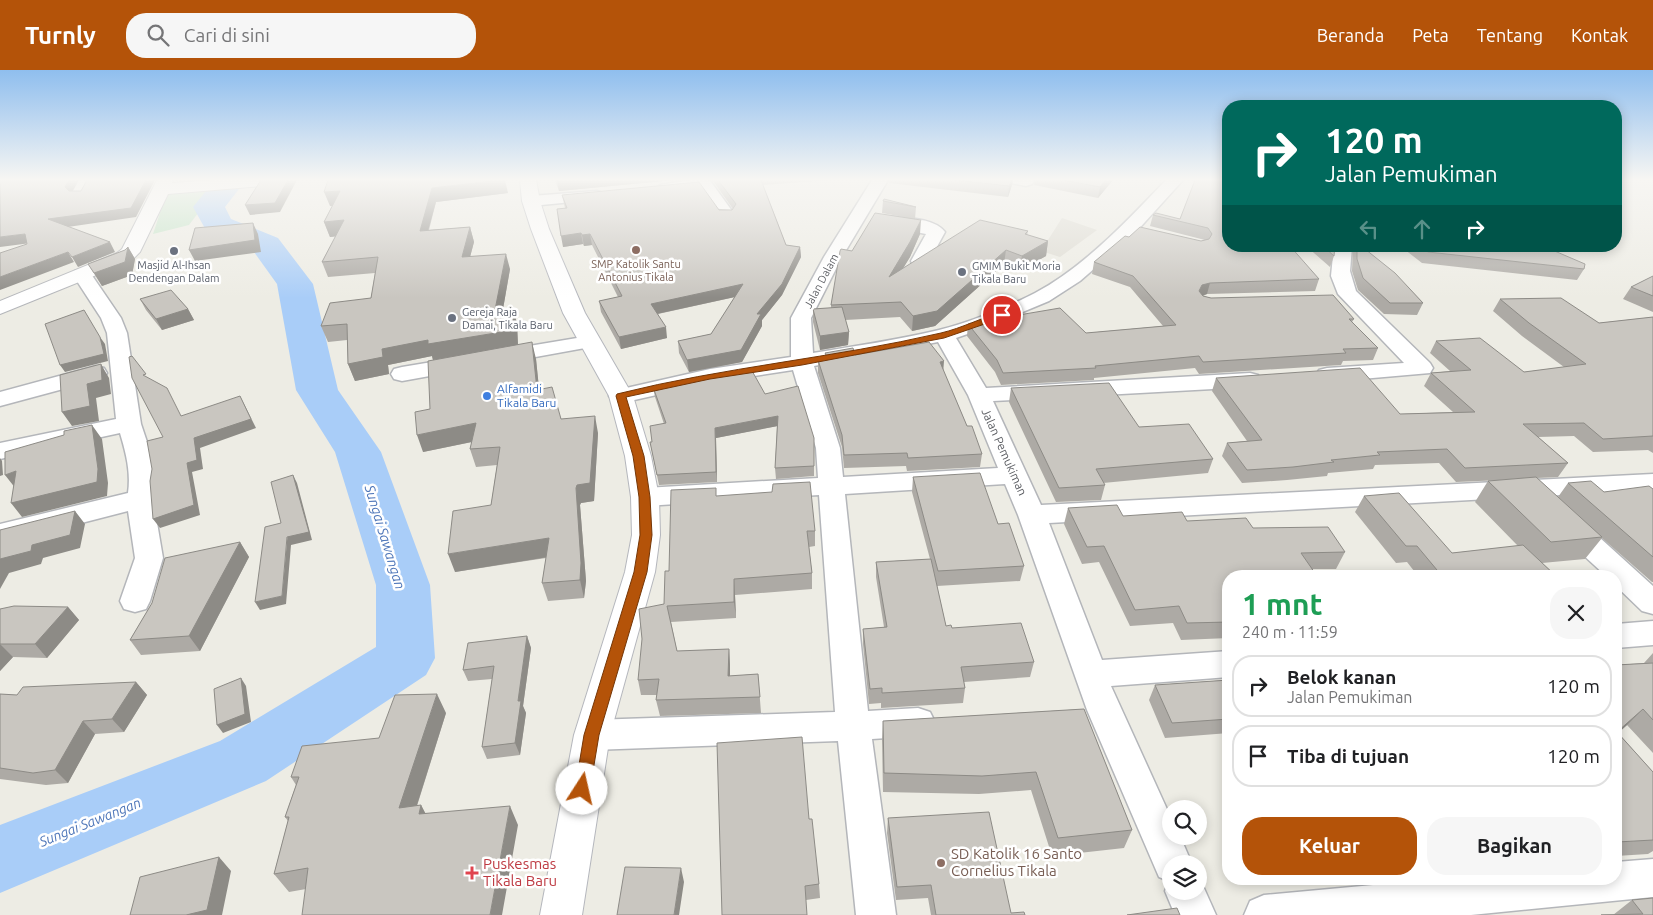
<!DOCTYPE html>
<html lang="id">
<head>
<meta charset="utf-8">
<style>
	:root { --surface:#fff; --page:#f6f6f6; --text:#202124; --muted:#757577; --line:#e0e0e0; --accent:#b45309 }
	body { margin:0; font-family:Ubuntu,sans-serif; background:var(--page); color:var(--text); height:100vh; display:flex; flex-direction:column; font-size:19px; white-space:nowrap }
	* { box-sizing:border-box; margin:0 }
	p { font-size:16px; color:var(--muted) }
	.icon { flex:none; width:28px; height:28px; fill:none; stroke:currentColor; stroke-width:2; stroke-linecap:round; stroke-linejoin:round }
	.map { position:relative; flex:1; overflow:hidden }
	.details { position:absolute; left:1222px; top:500px; width:400px; height:315px; display:flex; flex-direction:column; background:var(--surface); border-radius:20px; box-shadow:0 2px 12px #0003 }
	.details>* { flex:none }
	.top-card { position:absolute; left:1222px; top:30px; width:400px; height:152px; border-radius:20px; box-shadow:0 2px 12px #0003; background:#00695c; color:#fff; overflow:hidden }
	.fabs { position:absolute; left:1162px; top:730px; display:grid; gap:10px }
	.fabs a { display:grid; place-items:center; width:45px; height:45px; border-radius:50%; background:var(--surface); box-shadow:0 2px 12px #0003; font-size:25px }
	.pin { position:absolute; display:grid; place-items:center; width:42px; height:42px; color:#fff; margin:-21px; border:2px solid #fff; border-radius:50%; box-shadow:0 1px 5px #0007 }
	.me { position:absolute; width:55px; margin:-28px; rotate:10deg; stroke-linejoin:round; filter:drop-shadow(0 0 4px #0008) }
	.turn { display:flex; align-items:center; gap:18px; height:105px; padding:0 20px; font-size:22px }
	.turn .icon { width:65px; height:65px; stroke-width:2.5 }
	.turn b { display:block; font-size:35px; line-height:42px }
	.lanes { display:flex; align-items:center; height:48px; padding:0 20px; background:#0003; justify-content:center; gap:25px; direction:ltr }
	.lanes .off { opacity:.35 }
	.round { display:grid; place-items:center; flex:none; width:52px; height:52px; border-radius:20px; background:var(--page) }
	.headline { display:flex; align-items:center; justify-content:space-between; height:85px; padding:0 20px }
	h1 { font-size:30px; font-weight:700; line-height:38px; color:#1e9e55 }
	.button { display:flex; gap:10px; margin-top:auto; padding:10px 20px }
	.button a { flex:1; height:58px; border-radius:20px; background:var(--accent); color:#fff; font-size:20px; font-weight:700; line-height:58px; text-align:center }
	.button a+a { background:var(--page); color:var(--text) }
	ul { padding:0; list-style:none }
	li { display:flex; align-items:center; gap:15px; height:62px; margin:0 10px 8px; padding:0 10px; border:2px solid var(--line); border-radius:20px }
	li div { flex:1 }
	li b { display:block; font-size:19px }
	li em { font-style:normal }
	header { display:flex; align-items:center; gap:30px; box-sizing:border-box; height:70px; padding:0 25px; background:var(--accent); color:#fff }
	header strong { font-size:24px }
	nav { display:flex; gap:28px; margin-inline-start:auto; font-size:18px }
	.search { width:350px; height:45px; background:var(--page); display:flex; align-items:center; gap:12px; box-sizing:border-box; padding:0 18px; border-radius:20px; color:var(--muted); font-size:19px }
	.map>svg:first-child { display:block }
	.education { fill:#dddbd2 }
	.green { fill:#c2e3c6 }
	.lines { fill:none; stroke-linecap:round; stroke-linejoin:round }
	.river { fill:#a9cdf8; fill-rule:evenodd }
	.minor-casing { stroke:#b4b6ba; stroke-width:3 }
	.tertiary-casing { stroke:#b4b6ba; stroke-width:2 }
	.secondary-casing { stroke:#b5b7bd; stroke-width:2 }
	.minor { fill:#fff; fill-rule:evenodd }
	.tertiary { fill:#fff; fill-rule:evenodd }
	.secondary { fill:#fff; fill-rule:evenodd }
	.wall { fill:#adaaa5 }
	.shaded-wall { fill:#8d8b86 }
	.building { fill:#c9c6c0; stroke:#8d8b86 }
	.route { fill:#b45309; stroke:#753606 }
	.education-dot { fill:#8d6e63; stroke:#fff; stroke-width:2 }
	.worship-dot { fill:#6b7280; stroke:#fff; stroke-width:2 }
	.shop-dot { fill:#3f7fe0; stroke:#fff; stroke-width:2 }
	.health-dot { fill:#e0444e; stroke:#fff; stroke-width:2 }
	.labels { text-anchor:middle; stroke-width:5; stroke-linejoin:round; paint-order:stroke }
	.far-education-label { font-size:11px; fill:#785e54; stroke:#fff }
	.far-worship-label { font-size:11px; fill:#5b616d; stroke:#fff; text-anchor:start }
	.far-street-label { font-size:11px; fill:#5c5e63; stroke:#fff }
	.shop-label { font-size:12px; fill:#366cbe; stroke:#fff; text-anchor:start }
	.street-label { font-size:12px; fill:#5c5e63; stroke:#fff }
	.water-label { font-size:14px; font-style:italic; fill:#4e76b9; stroke:#fff }
	.near-education-label { font-size:15px; fill:#785e54; stroke:#fff; text-anchor:start }
	.near-health-label { font-size:15px; fill:#be3a42; stroke:#fff; text-anchor:start }
</style>
</head>
<body>
<header>
<strong>Turnly</strong>
<div class="search"><svg class="icon" aria-label="search" viewBox="0 0 24 24"><circle cx="10" cy="10" r="6"/><path d="M15 15l6 6"/></svg>Cari di sini</div>
<nav><a>Beranda</a><a>Peta</a><a>Tentang</a><a>Kontak</a></nav>
</header>
<div class="map">
<svg width="1653" height="845" viewBox="0 0 1653 845">
	<rect width="100%" height="100%" fill="#edece4"/>
	<path class="education" d="M1062 148 1097 160 1060 187 1041 181Z"/>
	<path class="green" d="M217 118 189 155 153 164 167 122Z"/>
	<g class="lines">
		<path class="river" d="M215 110H246L225 137 231 149 278 168 313 214 338 320 381 382 430 515 435 588 426 605 266 711 0 823V755L220 671 376 577V515L335 382 296 320 277 214 254 182 207 162 193 137Z"/>
		<defs>
			<path id="minor" d="M691 110H708L711 112 735 145 733 149H721L701 120 666 123 660 121 658 118 660 115Z
				M872 110H888L842 187 811 248 813 283C855 276 898 270 939 260 968 253 1008 237 1035 223 1083 198 1129 149 1166 110H1183L1135 163 1080 211 1049 231 982 259 956 268 986 318 1250 303 1258 305 1261 310 1258 315 1250 317 993 331 1041 435 1653 404V420L1049 453 1102 590 1229 581V607L1111 616 1171 748V766H1180L1192 794H1171V821H1199V807L1216 845H1175L1165 821 1169 811 1159 807 1087 640 1018 445 1005 414 845 424 868 641 918 638 930 642 935 652 930 662 918 666 872 669 896 845H856L838 671 592 680 580 675 575 665 580 655 592 650 835 642 819 425 645 436 636 433 632 427 636 421 645 418 818 408 816 378 793 300 710 313 621 333 613 331 609 326 613 321 710 299 791 287V248L824 187ZM938 272 968 325 998 398 843 407 840 378 814 296Z
				M1009 110H1033L1034 111 1032 114 1026 116 1011 113Z
				M597 121 603 123 605 126 603 129 531 136 525 134 523 131 525 128 531 126Z
				M886 146C902 148 934 147 945 162L927 195 920 197 913 195 911 191 926 164 880 155 877 151 880 147Z
				M1334 176H1352L1350 201 1356 221 1430 293 1433 298 1430 303 1327 312 1319 310 1316 305 1319 300 1327 298 1404 293 1338 224 1331 206Z
				M82 199 89 201 121 248 127 263 141 354 150 381 156 409 153 429 163 488 150 531 146 539 135 542 124 539 120 531 135 488 128 441 0 474V454L128 423C131 402 126 383 120 363L0 389V373L116 349 107 263 101 248 73 205 75 201Z
				M589 266 596 268 600 272 596 276 402 311 394 309 391 304 394 299 402 297Z
				M96 296 104 298 107 303 104 308 0 336V322Z
				M1567 445 1577 447 1653 516V544L1642 541 1616 516V506H1606L1557 461 1553 454 1557 447Z
				M1653 551V575L1616 578V554Z
				M1653 789V827L1471 845H1244L1250 831 1264 825 1438 809H1616V792Z"/>
			<path id="tertiary" d="M157 110H173L172 113 214 110H283L281 114 275 115 168 124 140 182 131 191 0 244V231L117 183 122 179Z"/>
			<path id="secondary" d="M520 110H536L540 131 549 159 585 243 633 326 651 386 659 427 660 465 655 502 610 665 582 845H540L574 665 625 502 632 465 631 427 625 386 609 326 563 243 531 159 522 131Z"/>
		</defs>
		<use href="#minor" class="minor-casing"/>
		<use href="#tertiary" class="tertiary-casing"/>
		<use href="#secondary" class="secondary-casing"/>
		<use href="#minor" class="minor"/>
		<use href="#tertiary" class="tertiary"/>
		<use href="#secondary" class="secondary"/>
	</g>
	<path class="wall" d="M328 110 508 123 436 132 429 160 470 157 474 172 470 187 510 199 503 239 513 238 517 254 518 275 536 289 539 320 561 349 598 363 594 431 581 433 580 435 586 511 584 528 548 531 542 513 546 488 455 502 491 435 497 395 476 397 470 379 472 372 423 382 430 339 433 290 432 286 388 295 389 304 355 311 348 294 347 270 328 272 321 256 371 228 375 203 328 207 322 192 336 166 330 167 324 152 332 136H330Z
		M555 110H674L559 121Z
		M711 110H830L763 115 786 175 800 177 801 187 782 225 762 250V256L742 292 689 302 679 283 678 271 711 264 735 227 658 244 667 268 621 279 601 242 599 231 618 227 592 175 584 176 583 174 563 177 565 138 562 125 732 140 733 139 713 111Z
		M890 110H1013L1012 115 1008 127 889 113Z
		M1035 110H1113L1098 128 1034 115Z
		M1195 110 1319 209 1315 221 1207 224 1203 226 1211 228 1354 249 1352 252 1378 278 1373 290 1343 291 1341 295 1199 304 1195 298 1094 308V310L1001 315 995 302 967 266 968 254 1007 247 1086 263 1163 256 1130 217 1092 204 1094 192 1129 167 1201 171 1205 170 1150 156 1153 145 1180 149Z
		M883 131 916 137 915 149 920 164 910 187 902 199 1028 161 1027 165 1048 171 1046 186 1019 201 1004 194 935 256 912 261 900 247 845 250 849 262 848 275 820 280 813 252V239L831 238V235L852 181 904 147 882 143Z
		M1306 176H1335L1334 186 1330 197Z
		M1353 176H1372L1368 181 1423 233 1417 245 1384 244 1358 220 1352 201Z
		M1400 176H1543L1584 199 1577 210 1422 193Z
		M128 177 135 189 132 205 102 216 88 194 125 180Z
		M1653 206V242L1623 229 1631 217Z
		M140 229 188 239 194 250 162 260 146 240Z
		M1500 229 1599 253 1653 247V383L1648 380 1593 382 1574 366 1538 367 1568 393 1558 407 1537 408 1558 427 1568 413 1604 422 1653 419V512H1652L1602 468 1585 489 1542 493 1556 506H1418L1407 492 1396 493 1355 442 1364 426 1452 483 1518 476 1475 432 1488 411 1501 410 1456 412 1439 393 1375 395 1373 399 1328 403 1327 406 1287 410 1242 413 1222 386 1227 373 1247 371 1212 321 1216 308 1400 344 1453 342 1424 316 1431 303 1450 301 1430 283 1436 271 1524 302 1564 297 1522 266 1493 241Z
		M825 283 943 300 967 356 982 384 980 397 907 401 906 396 844 398 842 377 818 303V290L825 289Z
		M653 317 765 324 814 368V406L776 409 775 398 777 356 716 368 717 412 659 415 650 372H652L664 354 655 327Z
		M1011 318 1139 357 1213 389 1208 403 1103 413 1105 415 1101 430 1056 432 1009 332Z
		M913 407 998 454 1024 496 1020 511 937 516 946 556 1034 592 1030 607 964 612 965 618 963 633 881 638V633L869 634 863 574V559L884 557 876 507V492L930 489 912 422Z
		M716 418V426L815 461V476L809 477 812 503V519L735 525 736 548 671 552 677 581 729 579 730 595V606L758 604 761 643 660 646 656 630 657 625H641L638 610 664 534 669 501Z
		M1068 438 1123 446 1187 451 1253 458 1345 482 1336 499H1312L1229 506V568L1181 570 1173 553 1130 556 1099 492 1082 494 1064 454Z
		M240 472 249 487 200 581 141 585 130 570 152 533Z
		M68 537 79 550 47 588 13 587 0 601V539Z
		M527 566 531 578 523 636 526 643 520 685 487 689 482 677 492 609 468 611 463 600Z
		M1653 583V683L1627 655 1618 663 1653 702V781L1648 784 1616 786V595L1644 593Z
		M1229 608V663L1165 668 1149 630 1155 615 1228 610Z
		M136 612 147 625 124 662 95 664 68 713 46 715 0 709V624L17 625Z
		M1084 639 1132 760 1124 778 1052 786 1031 720 979 724 883 722 882 670 883 651Z
		M446 643 417 736 421 735 425 743 518 755 306 819 289 822 274 804 288 751 285 747 296 715 291 707 379 668Z
		M888 748 1011 843 1025 845H931L928 828 896 830 887 763Z
		M809 749 819 814 820 828 806 830 722 845Z
		M1229 753V762L1226 757Z
		M1632 830 1653 845H1613Z"/>
	<path class="shaded-wall" d="M69 110H79L70 126 65 117Z
		M146 110H155L136 147 54 159 48 149Z
		M288 110H297L280 142 250 145 245 135Z
		M501 110H505L508 123 436 132 424 175 420 161 432 118Z
		M573 110H674L559 121 557 111Z
		M1012 110H1013L1012 115 1008 127 1009 116Z
		M1106 110H1113L1098 128 1100 117Z
		M340 121 345 135 330 136 324 122Z
		M344 150 349 165 330 167 324 152Z
		M921 150 920 164 910 187 889 222V207Z
		M253 153 258 164 261 182 195 191 189 180Z
		M470 157 474 172 466 202 462 187Z
		M581 163 583 174 563 177 561 166Z
		M25 164 31 173 0 177V167Z
		M590 164 592 175 584 176 582 165Z
		M1048 171 1046 186 1019 201 1022 186Z
		M110 172 115 182 78 197 72 187Z
		M1368 176H1372L1361 191 1365 179Z
		M128 177 135 189 132 205 102 216 94 203 125 192Z
		M800 177 801 187 782 225 762 250V256L742 292 689 302 687 290 757 244Z
		M1006 180 1004 194 935 256 912 261 913 246Z
		M68 182 74 192 0 220V207Z
		M506 184 510 199 500 256 495 240Z
		M1210 213 1207 224 1198 227 1199 221 1202 215Z
		M743 214 744 225 652 245 651 234Z
		M513 238 517 254 518 276 433 290 432 286 388 295 389 304 355 311 348 294 382 279Z
		M188 239 194 250 162 260 156 249Z
		M666 257 667 268 621 279 619 267Z
		M849 262 848 275 820 280V266Z
		M100 267 105 274 108 291 65 302 60 295Z
		M532 272 536 289 541 337 537 320Z
		M944 291 943 304 940 292Z
		M101 294 109 308 111 324 96 328 99 351 72 356 62 342 87 314Z
		M240 326 256 358 200 378 203 399 192 402 200 445 160 458 153 449 187 393 194 368Z
		M595 346 598 363 594 431 581 433 580 435 586 511 584 528 580 510 576 418Z
		M778 346V356L716 368 717 412 716 402 715 358Z
		M476 353 481 370 423 382 417 365Z
		M92 355 102 369 108 413 107 426 22 447 11 433Z
		M0 388 2 391 3 405 0 406Z
		M16 401V419L5 405Z
		M293 405 297 413 312 470 291 475 286 534 260 540 255 532 282 526Z
		M75 441 85 454 80 478 43 488 41 494 9 503 0 519V489L32 475Z
		M549 468 554 486 455 502 448 484Z
		M240 472 249 487 200 581 189 566Z
		M734 509 735 525 736 548 734 532Z
		M68 537 79 550 47 588 35 574Z
		M527 566 531 578 523 636 526 643 520 685 515 673 518 631Z
		M0 574 13 587 0 601Z
		M729 579 730 595V622L728 606Z
		M241 608 246 616 251 652 223 663 217 655Z
		M136 612 147 625 124 662 112 649Z
		M437 624 446 643 410 757 399 738Z
		M1643 639 1627 655 1616 665V663Z
		M83 651 95 664 68 713 55 700Z
		M421 735 431 754 419 744Z
		M510 736 518 755 502 845H490Z
		M219 787 231 801 222 845H186Z
		M681 798 684 812 679 845H674Z"/>
	<path class="building" d="M0 110H69L65 117 69 121H81L87 110H146L131 138 48 149 110 172 72 187 68 182 0 207V183L27 174 25 164 0 167Z
		M261 110H288L275 133 245 135Z
		M328 110H501L432 118 420 161 470 157 462 187 506 184 495 240 513 238 514 260 428 274V270L382 279 383 287 348 294 347 254 321 256 330 233 371 228 378 187 322 192 344 150 324 152 340 121 324 122Z
		M557 110H573L557 111Z
		M718 110H761L786 175 800 177 782 214 757 244H761L741 280 687 290 678 271 711 264 743 214 651 234 666 257 619 267 599 231 622 226 590 164 582 165 581 163 561 166 557 139 567 138 562 125 699 112 719 140H732L736 134Z
		M954 110H1012L1009 116Z
		M1063 110H1106L1100 117Z
		M1195 110H1229V176H1290L1319 209 1210 213 1202 215 1199 221 1203 226 1211 228 1333 225 1354 249H1349L1378 278 1343 279 1346 283 1203 292 1199 286 1095 296 1096 298 1003 303 997 290 968 254 1004 244 1007 247 1060 238 1086 263 1176 255 1133 206 1094 192 1125 166 1129 167 1140 157 1201 171 1209 169 1212 164 1208 158 1153 145 1156 143 1180 149Z
		M884 129 916 137 883 131Z
		M875 143 921 150 910 172 889 207 980 150 1028 161 1025 164 1048 171 1022 186 1006 180 937 241 913 246 901 232 831 235 840 181 841 179 852 181Z
		M253 153 255 170 189 180 195 158Z
		M1323 176H1335L1334 186Z
		M1357 176H1368L1365 179 1395 203 1423 233H1390L1363 208 1357 189Z
		M1420 176H1543L1585 194 1584 199 1428 182Z
		M128 177 125 192 94 203 88 194 125 180Z
		M1653 206V226L1631 217Z
		M171 220 188 239 156 249 140 229Z
		M1561 228 1599 253 1653 247V366L1603 369 1584 353 1523 354 1568 393 1465 398 1447 379 1377 382 1380 385 1331 390 1334 392 1293 397 1247 400 1227 373 1262 370 1216 308 1360 298 1400 344 1475 342 1431 303 1471 300 1436 271 1480 268 1524 302 1586 294 1529 253 1500 229Z
		M842 237 849 262 820 266 813 239Z
		M84 240 100 267 104 284 60 295 45 254Z
		M532 272 537 320 552 317 561 349 595 346 590 413 577 415 576 418 581 493 580 510 542 513 549 468 448 484 453 441 491 435 500 377 470 379 476 353 417 365 415 342 430 339 428 291Z
		M929 272 944 291 940 292 967 356H972L982 384 908 388 907 383 844 385 842 365 818 290 828 288 825 283 853 278 855 285Z
		M132 286 146 304 143 305 167 318 181 346 240 326 251 349 194 368 197 390 187 393 194 435 153 449 150 411 152 399 147 371 163 367 132 308 129 287Z
		M101 294 102 310 87 314 90 336 62 342 60 305Z
		M751 299 765 324 798 316 814 368V396L775 398 778 346 715 358 716 402 657 405 650 372H652L650 356 666 353 653 317 709 305Z
		M1109 313 1139 357 1189 354 1213 389 1096 399 1105 415 1059 418 1011 318Z
		M92 355 98 399 97 412 11 433 16 401 5 405V382L64 365V361Z
		M980 403 998 454 1009 453 1024 496 938 501 913 407Z
		M293 405 309 462 287 467 282 526 255 532 265 457 281 453 271 412Z
		M1536 407 1602 467 1551 472 1488 411Z
		M1591 411 1604 422 1649 416 1653 419V487L1568 413Z
		M810 412 815 461H807L812 503 734 509V532L667 536 677 581 729 579 728 606 758 604 760 627 656 630 659 609 638 610 642 569 639 539 664 534 665 501H669L671 420 716 418V426L772 422 773 414Z
		M1399 423 1452 483 1523 475 1556 506H1442L1417 476H1406L1364 426Z
		M1117 435 1123 446 1182 442 1187 451 1246 448 1253 458 1328 457 1345 482 1301 483 1317 506H1229V552L1187 553 1179 536 1135 540 1104 476 1087 477 1068 438Z
		M75 441 70 465 32 475 31 481 0 489V460Z
		M240 472 189 566 130 570 152 533 165 488Z
		M931 489 946 556 951 555 952 558 1021 553 1034 592 961 597 965 618 882 623V618L870 619 863 559 887 557 876 492Z
		M14 536 68 537 35 574H0V539Z
		M527 566 518 631H521L515 673 482 677 494 596 463 600 468 573Z
		M1653 593V650L1643 639 1617 662 1653 702V770L1617 772 1616 771V595Z
		M241 608 245 644 217 655 214 619Z
		M1229 610V649L1172 653 1155 615Z
		M136 612 112 649 83 651 55 700 33 703 0 698V624L17 625 23 617Z
		M437 624 399 738 421 735 419 744 510 736 490 845H302L308 798 274 804 289 747H285L299 707H291L302 676 379 668 395 625Z
		M1084 639 1132 760 1058 768 1036 702 982 706 884 703 883 651Z
		M802 667 809 749H812L819 814 805 816 807 845H722L717 673Z
		M989 742 1011 843 1024 842 1025 845H936L931 815 897 817 888 748Z
		M219 787 207 840 186 845H130L140 807Z
		M625 797 681 798 674 845H617Z
		M1653 828V845H1601L1643 844 1632 830Z
		M1177 838 1180 845H1127Z"/>
	<linearGradient id="sky" x2="0" y2="1"><stop stop-color="#8fbeee"/><stop offset="0.48" stop-color="#f7f6f3"/><stop offset="1" stop-color="#f7f6f3" stop-opacity="0"/></linearGradient>
	<rect width="1653" height="228" fill="url(#sky)"/>
	<path class="route" d="M1002 242 1006 245 1005 247 944 268 802 295 710 309 626 327 644 386 650 427 652 465 647 502 599 665 590 719 588 724 582 726 577 724 575 719 584 665 634 502 640 465 639 427 633 386 616 326 617 324C724 297 834 288 941 263 962 258 981 248 1002 242Z"/>
	<g class="education-dot">
		<circle cx="636" cy="180" r="5"/>
		<circle cx="941" cy="793" r="5"/>
	</g>
	<g class="worship-dot">
		<circle cx="174" cy="181" r="5"/>
		<circle cx="962" cy="202" r="5"/>
		<circle cx="452" cy="248" r="5"/>
	</g>
	<circle class="shop-dot" cx="487" cy="326" r="5"/>
	<path class="health-dot" d="M469.5 795.5h5v5h5v5h-5v5h-5v-5h-5v-5h5z"/>
	<g class="labels">
		<g class="far-education-label">
			<text x="636" y="198">SMP Katolik Santu<tspan x="636" dy="13">Antonius Tikala</tspan></text>
		</g>
		<g class="far-worship-label">
			<text x="174" y="199" text-anchor="middle">Masjid Al-Ihsan<tspan x="174" dy="13">Dendengan Dalam</tspan></text>
			<text x="972" y="200">GMIM Bukit Moria<tspan x="972" dy="13">Tikala Baru</tspan></text>
			<text x="462" y="246">Gereja Raja<tspan x="462" dy="13">Damai, Tikala Baru</tspan></text>
		</g>
		<g class="far-street-label">
			<text transform="translate(821 211) rotate(-62)" y="4">Jalan Dalam</text>
		</g>
		<g class="shop-label">
			<text x="497" y="323">Alfamidi<tspan x="497" dy="14">Tikala Baru</tspan></text>
		</g>
		<g class="street-label">
			<text transform="translate(1004 382) rotate(66)" y="4">Jalan Pemukiman</text>
		</g>
		<g class="water-label">
			<text transform="translate(385 467) rotate(73)" y="5">Sungai Sawangan</text>
			<text transform="translate(90 752) rotate(-22)" y="5">Sungai Sawangan</text>
		</g>
		<g class="near-education-label">
			<text x="951" y="789">SD Katolik 16 Santo<tspan x="951" dy="17">Cornelius Tikala</tspan></text>
		</g>
		<g class="near-health-label">
			<text x="483" y="799">Puskesmas<tspan x="483" dy="17">Tikala Baru</tspan></text>
		</g>
	</g>
</svg>
<div class="fabs">
<a><svg class="icon" aria-label="search" viewBox="0 0 24 24"><circle cx="10" cy="10" r="6"/><path d="M15 15l6 6"/></svg></a>
<a><svg class="icon" aria-label="layers" viewBox="0 0 24 24"><path d="M12 4l9 5-9 5-9-5zM3 14l9 5 9-5"/></svg></a>
</div>
<div class="pin" style="left:1002px;top:245px;background:#d93025"><svg class="icon" aria-label="arrive" viewBox="0 0 24 24"><path d="M6 21V4h12l-3 4 3 4H6"/></svg></div>
<svg class="me" style="left:582px;top:719px" viewBox="-20 -20 40 40"><circle r="19" fill="#fff"/><path d="M0-13L10 11 0 6-10 11z" fill="#b45309"/></svg>
<div class="top-card">
<div class="turn"><svg class="icon" aria-label="right" viewBox="0 0 24 24"><path d="M7 20v-9h11M14 6l5 5-5 5"/></svg><div><b>120 m</b>Jalan Pemukiman</div></div>
<div class="lanes"><svg class="icon off" aria-label="left" viewBox="0 0 24 24"><path d="M17 20v-9H6M10 6l-5 5 5 5"/></svg><svg class="icon off" aria-label="ahead" viewBox="0 0 24 24"><path d="M12 20V5M6 11l6-6 6 6"/></svg><svg class="icon" aria-label="right" viewBox="0 0 24 24"><path d="M7 20v-9h11M14 6l5 5-5 5"/></svg></div>
</div>
<section class="details">
<div class="headline"><div><h1>1 mnt</h1><p>240 m · 11:59</p></div><a class="round"><svg class="icon" aria-label="close" viewBox="0 0 24 24"><path d="M6 6l12 12M18 6L6 18"/></svg></a></div>
<ul>
<li><svg class="icon" aria-label="right" viewBox="0 0 24 24"><path d="M7 20v-9h11M14 6l5 5-5 5"/></svg><div><b>Belok kanan</b><p>Jalan Pemukiman</p></div><em>120 m</em></li>
<li><svg class="icon" aria-label="arrive" viewBox="0 0 24 24"><path d="M6 21V4h12l-3 4 3 4H6"/></svg><div><b>Tiba di tujuan</b></div><em>120 m</em></li>
</ul>
<div class="button"><a>Keluar</a><a>Bagikan</a></div>
</section>
</div>
</body>
</html>
